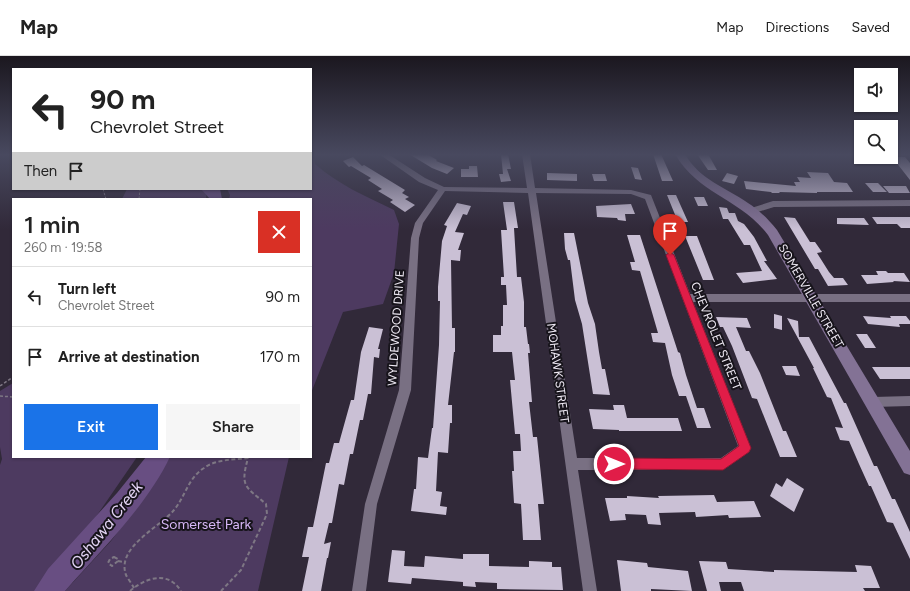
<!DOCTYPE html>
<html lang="en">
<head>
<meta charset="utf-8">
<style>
	:root { --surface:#fff; --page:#f6f6f6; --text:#222; --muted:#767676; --line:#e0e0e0; --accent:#1a73e8 }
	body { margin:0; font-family:Figtree,sans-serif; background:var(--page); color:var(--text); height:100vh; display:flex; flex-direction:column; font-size:15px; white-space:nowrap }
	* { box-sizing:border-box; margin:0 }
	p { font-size:13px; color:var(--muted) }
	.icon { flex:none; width:22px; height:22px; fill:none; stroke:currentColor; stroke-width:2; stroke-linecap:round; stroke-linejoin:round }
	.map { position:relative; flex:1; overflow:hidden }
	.side { position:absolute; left:12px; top:142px; width:300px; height:260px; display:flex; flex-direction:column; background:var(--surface); border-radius:0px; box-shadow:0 1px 3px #0004 }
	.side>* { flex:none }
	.guide { position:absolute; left:12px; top:12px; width:300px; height:122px; border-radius:0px; box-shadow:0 1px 3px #0004; background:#fff; color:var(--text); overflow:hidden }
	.fabs { position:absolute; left:854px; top:12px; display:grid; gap:8px }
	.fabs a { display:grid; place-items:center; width:44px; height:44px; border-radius:0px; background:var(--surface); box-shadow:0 1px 3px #0004; font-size:20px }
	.pin { position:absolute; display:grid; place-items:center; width:34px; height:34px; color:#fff; margin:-41px -17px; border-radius:50% 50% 50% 0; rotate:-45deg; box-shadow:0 0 4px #0007 }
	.pin .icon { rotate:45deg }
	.me { position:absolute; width:44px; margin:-22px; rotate:90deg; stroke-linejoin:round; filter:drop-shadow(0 0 3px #0008) }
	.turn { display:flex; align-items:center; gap:14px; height:84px; padding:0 12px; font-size:18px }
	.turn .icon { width:52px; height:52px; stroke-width:2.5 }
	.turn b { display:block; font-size:28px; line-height:34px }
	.then { display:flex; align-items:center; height:38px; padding:0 12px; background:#0003; gap:8px; font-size:15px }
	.round { display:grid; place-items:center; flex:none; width:42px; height:42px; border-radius:0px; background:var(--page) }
	.overview { display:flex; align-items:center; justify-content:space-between; height:68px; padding:0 12px }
	h1 { font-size:24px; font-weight:600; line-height:30px }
	.primary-button { display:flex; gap:8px; margin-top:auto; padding:8px 12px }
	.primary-button a { flex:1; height:46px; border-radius:0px; background:var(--accent); color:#fff; font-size:16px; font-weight:600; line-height:46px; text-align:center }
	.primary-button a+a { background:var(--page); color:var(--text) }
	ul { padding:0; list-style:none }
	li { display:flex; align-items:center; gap:12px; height:60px; padding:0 12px; border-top:1px solid var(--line) }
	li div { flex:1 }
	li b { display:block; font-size:15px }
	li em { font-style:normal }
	header { display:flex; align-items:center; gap:24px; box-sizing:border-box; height:56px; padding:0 20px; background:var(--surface); border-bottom:1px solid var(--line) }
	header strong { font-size:19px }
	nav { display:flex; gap:22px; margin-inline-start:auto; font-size:14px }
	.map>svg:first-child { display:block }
	.green { fill:#4d3a60 }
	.water { fill:#684e82 }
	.building { fill:#cac0d5 }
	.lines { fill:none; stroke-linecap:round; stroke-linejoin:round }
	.path-far2 { stroke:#7e7784; stroke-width:1; stroke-dasharray:2.5 1.5; stroke-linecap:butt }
	.path-far1 { stroke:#7e7784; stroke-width:1.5; stroke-dasharray:3 2; stroke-linecap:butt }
	.path { stroke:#7e7784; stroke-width:2; stroke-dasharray:4 2.5; stroke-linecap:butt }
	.street { fill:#797083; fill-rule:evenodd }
	.secondary { fill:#837295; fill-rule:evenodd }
	.route { fill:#e11d48; stroke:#92132f }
	.labels { text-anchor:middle; stroke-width:4; stroke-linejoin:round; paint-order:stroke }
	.street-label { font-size:12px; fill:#efeaf4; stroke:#17141b }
	.near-park-label { font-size:14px; fill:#d7b8f7; stroke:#17141b }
	.near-water-label { font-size:16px; font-style:italic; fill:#e3d4f4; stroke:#17141b }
</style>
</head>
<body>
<header>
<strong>Map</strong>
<nav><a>Map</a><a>Directions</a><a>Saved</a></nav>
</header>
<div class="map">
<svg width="910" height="535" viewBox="0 0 910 535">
	<rect width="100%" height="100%" fill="#312939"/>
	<path class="green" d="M311 98H314L315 108C339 129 365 140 394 154L399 168 394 217 383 248 343 256 311 337V143H229L230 139 227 133H311Z
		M127 133H207L206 143H122Z
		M13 327V401H137L45 535H0V409L2 403 0 391V335Z
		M170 401H289L258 535H65L111 485 147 437Z"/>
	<path class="water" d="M201 133H220L222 143H210Z
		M146 401H170C145 452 102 493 65 535H34L48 513 117 437Z"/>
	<path class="building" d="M409 98H427L437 104 436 105 454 112 447 118 432 112Z
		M501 98H508L511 113H507L511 125 501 126 499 118H503Z
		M653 98H661L673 125H662Z
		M697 98H708L717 114H708Z
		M353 101 362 110 364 109 405 134 402 137 409 141 405 143 415 149 405 156 390 146 393 144 378 135 382 133 368 124 371 122 351 110 349 111 343 105Z
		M892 101H905L910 107V124Z
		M469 110H477L478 121H461V113H469Z
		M631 111 638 112 642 124 635 123Z
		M807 116 828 117 834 126 847 127 853 136H817V137L779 136 780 137H772L771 136 746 133 744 125 796 130 794 126H800L797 121 811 122Z
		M547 117 577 118V125L547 124Z
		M727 117 738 120 734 128 722 125Z
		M592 118H605L607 125H594Z
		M865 127H878L887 136H873Z
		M883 130H906L910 137H889Z
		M667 139H676L688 166H678Z
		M694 141H704L708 150H698Z
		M503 146H514L518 172H514L517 221H521L524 246V271H526L528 288H529L530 297H528L532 346H529L533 381H537L544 448H538L541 484H523L521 448 514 447 512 415H514L513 395H521L520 378H515L512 346 510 324H515L512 296H493V279H501V270H503V249H507L506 229H501V221H504L501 174H507Z
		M457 147 471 150 467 159 463 158 455 176 464 177 458 194H461L460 205 451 204 452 272H455V296H454L448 349H452V367H450L448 397 438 396 436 435 442 436 440 450 447 451 446 459 411 455 414 433H416L418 401 428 402 432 372H433L439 289 440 245H438V231L442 185 447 170 444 169Z
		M631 148 635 158H625L626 165 618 164 617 162 597 161 596 150Z
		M719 151 727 152 729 157H735L738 165 744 168 754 181 767 205H764L777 223 743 227 736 217 762 215 750 189H744L728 163H723Z
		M784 161 795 162 810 186H815L822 196 817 197 829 216 834 222H843L848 229 828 230 818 213H815Z
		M872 161H910V172H901L897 168H877Z
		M837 162H864L869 169 837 168Z
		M564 177H574L588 247 595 268 599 296 602 313H605L610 339 593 338 582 268 575 244 570 204H568L565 193Z
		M627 179H640L678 296 680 297 686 319 697 352H704L711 372H697L686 340H679L672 319 665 287 653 286 651 277H658L640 215 632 214 630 206H635Z
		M685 180H697L714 224H703Z
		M876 215H886L888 217H904L910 226 893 225 894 226 867 228 861 219H878Z
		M774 258 782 260V274L774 272Z
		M863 260 891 262 890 260H906L910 265V268H899L900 271 868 268Z
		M716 261 747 262 751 272 736 271 746 295H749L760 317 783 375H786L797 401H780L757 343 752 342 732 290 723 271H720Z
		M787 262 798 265 799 281H809L844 347H846L874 410H877L892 443H895L910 476V503L893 467 887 466 871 430H869L859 408 849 385 840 384 835 371 843 372 831 342 827 341 813 312H814Z
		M369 271 383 273 378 293H380L379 302 374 301 371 338H368L363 364H360L353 398H350L344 429 339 428 332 467H329L324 488 331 486 328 502H327L321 535H302L309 501H302L308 471H313L326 407H329L334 387H339L351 344H354L361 296Z
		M856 278H867L876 292H865Z
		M782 310H796L800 320 786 319Z
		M872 311H910V323H880Z
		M613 349H624L627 362H678L682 375H619V374L593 373 589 353 614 354Z
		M787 422 804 433 794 456 770 440 776 427 782 431Z
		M714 439 717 446 754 445 761 461 729 462 728 459 696 461 695 456 659 457 661 469 648 468 646 459 625 458 626 464 610 465 605 442H627V440L659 442 658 440Z
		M392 494 405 495 404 510 424 511 425 500 463 503V498H489V510L529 511V505L552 506V511H561L563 534 497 533V527L475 526 476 531 463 530V526L412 522 411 528 388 526Z
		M617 504 647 507 648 511 688 515 692 535 651 533V535H621Z
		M699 505 726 506 728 513 774 516V514L857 516 855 509 871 510 880 532H863L865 535H744L741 526H719L721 535H707Z"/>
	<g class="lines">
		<path class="path-far2" d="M103 133 106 143
			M139 143 140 133"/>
		<path class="path-far1" d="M0 330 13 321
			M0 340 13 341"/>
		<path class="path" d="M114 501 118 503V505L112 510 108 507 110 503Z
			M118 505 124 506
			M134 532C132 528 128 523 126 519 116 491 159 472 174 454 185 441 188 422 204 412 216 403 233 404 248 402 240 431 245 430 266 448L267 458 241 514 221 535
			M130 535C145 522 168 514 181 535"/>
		<path class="street" d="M379 98H388L425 122 444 131 527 132 522 98H530L535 132 631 134 651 139 690 238H910V246H693L751 392 749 396 723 414H578L597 535H583L528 137 445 135 423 167 419 182 411 334 377 448 366 535H352L365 448 399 334 411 182 415 167 438 134 419 126ZM536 137 631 138 645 143 738 390 721 402H577Z
			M910 144V150L774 151 751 158 747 155 748 153 773 145Z
			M910 340V350L873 351 869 350 867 346 869 342 873 341Z"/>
		<path class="secondary" d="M675 98H685C700 124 725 131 748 147 759 154 769 164 777 174L910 395V419L904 417 768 179C740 142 699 139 675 98Z"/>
	</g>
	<linearGradient id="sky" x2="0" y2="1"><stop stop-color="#1b171f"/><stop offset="0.57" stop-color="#48495f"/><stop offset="1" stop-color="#48495f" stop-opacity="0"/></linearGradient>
	<rect width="910" height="173" fill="url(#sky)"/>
	<path class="route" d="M670 196 674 199 751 392 749 396 723 414 614 413 610 412 608 408 610 404 614 402 721 403 739 390 666 199Z"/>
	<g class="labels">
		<g class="street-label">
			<text transform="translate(811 240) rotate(60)" y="4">SOMERVILLE STREET</text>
			<text transform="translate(396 272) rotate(-86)" y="4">WYLDEWOOD DRIVE</text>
			<text transform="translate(716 280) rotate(68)" y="4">CHEVROLET STREET</text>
			<text transform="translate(558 317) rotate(82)" y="4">MOHAWK STREET</text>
		</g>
		<g class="near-park-label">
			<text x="206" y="473">Somerset Park</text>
		</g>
		<g class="near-water-label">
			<text transform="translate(106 469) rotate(-52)" y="6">Oshawa Creek</text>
		</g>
	</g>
</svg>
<div class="fabs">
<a><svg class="icon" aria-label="sound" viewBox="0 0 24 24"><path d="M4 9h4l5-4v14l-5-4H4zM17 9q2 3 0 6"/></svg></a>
<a><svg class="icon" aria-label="search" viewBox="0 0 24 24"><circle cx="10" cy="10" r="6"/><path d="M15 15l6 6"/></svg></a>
</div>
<div class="pin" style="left:670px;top:199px;background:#d93025"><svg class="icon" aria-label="arrive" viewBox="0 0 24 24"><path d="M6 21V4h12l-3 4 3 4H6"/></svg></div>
<svg class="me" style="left:614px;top:408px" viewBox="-20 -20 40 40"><circle r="17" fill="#e11d48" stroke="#fff" stroke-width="3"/><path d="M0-11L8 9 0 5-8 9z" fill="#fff"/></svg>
<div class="guide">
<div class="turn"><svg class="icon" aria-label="left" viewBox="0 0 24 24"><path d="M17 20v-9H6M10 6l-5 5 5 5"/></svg><div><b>90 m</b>Chevrolet Street</div></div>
<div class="then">Then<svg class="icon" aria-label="arrive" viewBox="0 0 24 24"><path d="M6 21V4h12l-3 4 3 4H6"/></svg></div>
</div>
<section class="side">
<div class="overview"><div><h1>1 min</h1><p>260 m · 19:58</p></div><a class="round" style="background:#d93025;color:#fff"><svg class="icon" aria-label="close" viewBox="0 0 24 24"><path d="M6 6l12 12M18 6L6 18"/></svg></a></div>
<ul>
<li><svg class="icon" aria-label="left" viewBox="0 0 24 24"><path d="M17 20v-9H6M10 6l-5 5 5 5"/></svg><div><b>Turn left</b><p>Chevrolet Street</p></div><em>90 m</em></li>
<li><svg class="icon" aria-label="arrive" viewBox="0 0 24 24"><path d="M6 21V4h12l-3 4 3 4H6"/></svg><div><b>Arrive at destination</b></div><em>170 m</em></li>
</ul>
<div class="primary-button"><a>Exit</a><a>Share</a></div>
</section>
</div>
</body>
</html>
